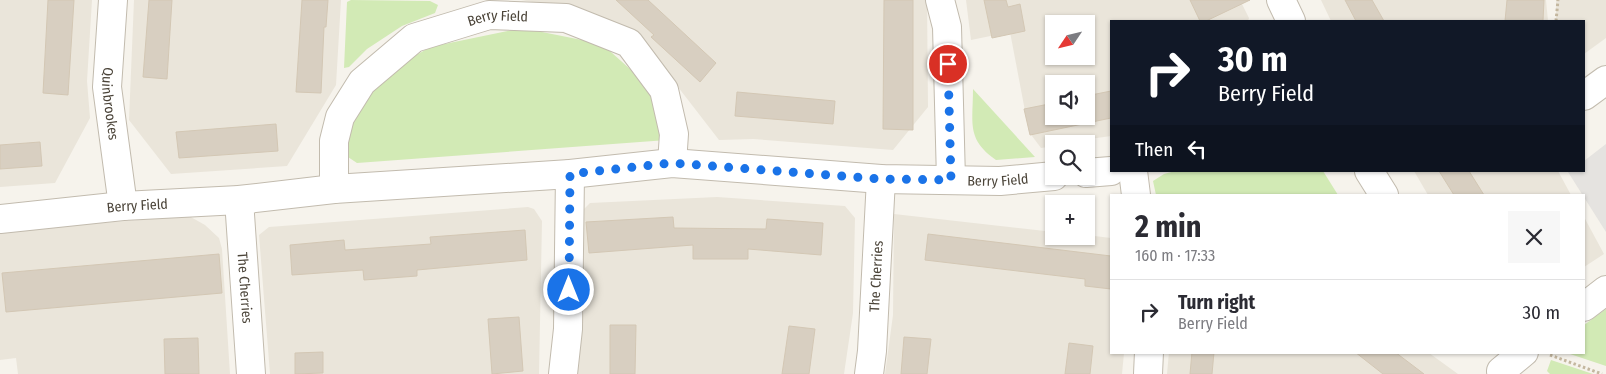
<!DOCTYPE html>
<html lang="en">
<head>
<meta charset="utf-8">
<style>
	:root { --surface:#fff; --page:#f7f7f7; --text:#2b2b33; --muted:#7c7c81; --line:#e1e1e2 }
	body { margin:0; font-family:"Fira Sans Condensed",sans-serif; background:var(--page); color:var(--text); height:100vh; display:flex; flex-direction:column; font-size:19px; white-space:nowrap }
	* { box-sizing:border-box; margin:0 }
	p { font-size:16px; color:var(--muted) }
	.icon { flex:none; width:28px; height:28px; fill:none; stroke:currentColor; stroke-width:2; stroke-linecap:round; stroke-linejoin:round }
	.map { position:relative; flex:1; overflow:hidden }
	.side { position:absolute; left:1110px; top:194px; width:475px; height:160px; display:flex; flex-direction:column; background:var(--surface); border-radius:0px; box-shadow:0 1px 4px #0004 }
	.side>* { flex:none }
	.hud { position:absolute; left:1110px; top:20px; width:475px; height:152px; border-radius:0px; box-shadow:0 1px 4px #0004; background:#111827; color:#fff; overflow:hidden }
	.needle { width:32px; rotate:235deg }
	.fabs { position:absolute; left:1045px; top:15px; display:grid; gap:10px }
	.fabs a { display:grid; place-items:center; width:50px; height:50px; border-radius:0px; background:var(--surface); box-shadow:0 1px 4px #0004; font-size:25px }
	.pin { position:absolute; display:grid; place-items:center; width:42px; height:42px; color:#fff; margin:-21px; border:2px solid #fff; border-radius:50%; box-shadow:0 1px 5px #0007 }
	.me { position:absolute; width:55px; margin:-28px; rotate:0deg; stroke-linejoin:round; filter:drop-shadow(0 0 4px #0008) }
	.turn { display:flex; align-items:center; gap:18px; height:105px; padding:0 25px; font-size:22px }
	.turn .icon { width:65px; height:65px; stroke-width:2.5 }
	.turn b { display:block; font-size:35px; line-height:42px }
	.then { display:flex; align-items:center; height:48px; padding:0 25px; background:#0003; gap:10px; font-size:19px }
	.round { display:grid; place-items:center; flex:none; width:52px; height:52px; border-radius:0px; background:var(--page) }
	.overview { display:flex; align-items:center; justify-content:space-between; height:85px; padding:0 25px }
	h1 { font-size:30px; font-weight:700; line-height:38px }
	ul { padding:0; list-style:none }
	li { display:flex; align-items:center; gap:15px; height:65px; padding:0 25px; border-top:1px solid var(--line) }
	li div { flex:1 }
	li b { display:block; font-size:19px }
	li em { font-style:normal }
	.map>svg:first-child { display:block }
	.residential { fill:#eae5da; fill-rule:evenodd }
	.green { fill:#d2eab5 }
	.parking { fill:#e5e3e0 }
	.building { fill:#d8cfc1; stroke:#d3c7b4 }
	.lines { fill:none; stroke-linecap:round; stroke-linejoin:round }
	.minor-casing { stroke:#c2bbae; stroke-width:30 }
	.path { stroke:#c4b79f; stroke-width:3; stroke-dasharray:2.5 2.5; stroke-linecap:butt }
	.minor { stroke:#fff; stroke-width:28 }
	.route { stroke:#1a73e8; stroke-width:9; stroke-dasharray:0 16.2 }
	.labels { text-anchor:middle; stroke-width:5; stroke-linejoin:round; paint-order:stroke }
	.street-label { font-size:14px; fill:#4b4439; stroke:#fff }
</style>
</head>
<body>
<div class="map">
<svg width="1606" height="374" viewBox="0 0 1606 374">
	<rect width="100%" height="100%" fill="#f6f3ec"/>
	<path class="residential" d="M0 0H92L87 81 90 118 55 183 0 187Z
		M134 0H341L336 85 287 166 171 174 129 120Z
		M521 0H927L928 107 893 150 753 139 719 140 661 65 578 10Z
		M966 0H1240L1249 18 1248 21H1111V136L1054 144V146L1041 148 1029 132 1010 32 971 40ZM1054 24H1086V56H1054ZM1054 84H1086V116H1054Z
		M1321 0H1546L1548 21H1331Z
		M1556 0H1606V38L1584 54V21H1556Z
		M1414 171H1558L1571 195H1428Z
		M717 197 845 206 855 218 853 313 844 374H576L585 300 583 210 590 203Z
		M528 207 534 209 542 221 539 374H270L259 235 269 227Z
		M894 214 1054 232V236L1086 235 1111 238V352L1124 353 1122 374H885L893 315Z
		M189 216 205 225 219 238 222 249 230 374H18L16 358 0 360V231Z
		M1584 217 1604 254 1584 267Z
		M1169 352 1429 353 1458 374H1167Z"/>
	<path class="green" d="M351 0 430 1 438 5 435 13 402 26 367 49 349 67 344 68 347 2Z
		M522 28 602 44 649 86 667 140 357 163 339 151 357 100 393 69 430 47Z
		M973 89 1035 157 996 160C966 139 973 123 973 89Z
		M1175 171H1323L1338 195H1156L1153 181 1164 174Z
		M1606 309V366L1567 353 1584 352V325Z
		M1551 360 1593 374H1550L1547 371Z"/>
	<path class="parking" d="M1606 144V232L1568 172 1584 171V161Z"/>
	<path class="building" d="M48 0H74L68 95 43 93Z
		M149 0H172L167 79 143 77Z
		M302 0H328L326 27H324L321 93 296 92Z
		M616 0H648L716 63 700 82 651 37 654 35Z
		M884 0H913V130L883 129Z
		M984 0H1006L1008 7 1020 4 1025 31 992 38Z
		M1190 0H1250L1206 21H1200Z
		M1345 0H1372L1384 21H1356Z
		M1507 0H1544L1543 21H1505Z
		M1111 91V118L1030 135 1024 109 1054 103V116H1086V96Z
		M737 92 835 101 833 124 735 116Z
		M276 124 278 151 179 158 176 132Z
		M40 142 42 166 0 169V145Z
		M1439 171H1469L1484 195H1454Z
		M673 217 674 228 766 229 767 219 823 223 821 255 748 249V259H693V245L589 253 586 222Z
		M525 230 527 260 417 270V276L364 280 363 270 292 275 290 245 344 240 345 250 431 244 430 237Z
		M928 234 1111 256V289L1085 286V279L925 260Z
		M219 254 222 293 6 312 2 273Z
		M519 317 523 371 492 374 488 319Z
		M610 325H636L635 374H610Z
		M789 326 815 329 809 374H782Z
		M904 337 931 339 927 374H901Z
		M198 338 199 374H165L164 339Z
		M1069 343 1093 346 1090 374H1065Z
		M323 352V373L295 374V353Z
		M1192 352H1214L1212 374H1190Z
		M1355 352H1395L1424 374H1383Z"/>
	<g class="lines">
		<defs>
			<g id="minor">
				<path id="s1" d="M113 0 107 87 123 206"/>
				<path d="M940 0 947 27 951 180"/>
				<path d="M1281 0 1291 21"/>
				<path d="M1584 96 1606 80"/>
				<path d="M1133 171 1136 195"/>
				<path d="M1369 171 1384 195"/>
				<path d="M1086 173 1111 171"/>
				<path id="s2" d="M334 189V141L340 117 362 82 414 38 489 15 566 18 629 43 664 90 674 134 672 163"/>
				<path id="s3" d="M239 200 251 374"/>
				<path id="s4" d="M0 219 123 206 239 200 334 189 570 174 672 163 881 179 1000 181 1054 176"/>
				<path d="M1584 307 1606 290"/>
				<path d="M1501 371 1524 352"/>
				<path d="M563 374 568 329 570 174"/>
				<path id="s5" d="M869 374 872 351 881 179"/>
				<path d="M1148 374 1149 352"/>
			</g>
		</defs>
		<use href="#minor" class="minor-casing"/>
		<path class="path" d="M1556 21 1558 0
			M1550 355 1602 374"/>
		<use href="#minor" class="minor"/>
	</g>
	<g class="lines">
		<path class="route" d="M569 290 570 174 672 163 881 179 951 180 948 64"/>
	</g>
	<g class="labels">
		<g class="street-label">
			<text dy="5" stroke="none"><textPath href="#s2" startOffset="269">Berry Field</textPath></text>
			<text dy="5" stroke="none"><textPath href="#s1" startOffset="104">Quinbrookes</textPath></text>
			<text dy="5" stroke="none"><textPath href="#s4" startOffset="1001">Berry Field</textPath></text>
			<text dy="5" stroke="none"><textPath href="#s4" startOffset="138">Berry Field</textPath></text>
			<text dy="5" stroke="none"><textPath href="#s5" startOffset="98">The Cherries</textPath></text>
			<text dy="5" stroke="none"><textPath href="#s3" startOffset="88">The Cherries</textPath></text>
		</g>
	</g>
</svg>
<div class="fabs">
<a><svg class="needle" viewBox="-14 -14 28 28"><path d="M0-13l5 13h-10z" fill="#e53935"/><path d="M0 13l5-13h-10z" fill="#7c7c81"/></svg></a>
<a><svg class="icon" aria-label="sound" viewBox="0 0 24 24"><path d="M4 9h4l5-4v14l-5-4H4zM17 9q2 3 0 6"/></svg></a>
<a><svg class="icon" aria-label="search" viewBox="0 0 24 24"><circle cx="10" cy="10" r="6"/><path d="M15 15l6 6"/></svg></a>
<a>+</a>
</div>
<div class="pin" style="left:948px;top:64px;background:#d93025"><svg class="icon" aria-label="arrive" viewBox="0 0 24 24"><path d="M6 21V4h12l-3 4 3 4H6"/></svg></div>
<svg class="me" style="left:569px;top:290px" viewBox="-20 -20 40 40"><circle r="17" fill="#1a73e8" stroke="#fff" stroke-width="3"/><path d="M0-11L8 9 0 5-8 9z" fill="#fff"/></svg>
<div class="hud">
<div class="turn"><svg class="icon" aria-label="right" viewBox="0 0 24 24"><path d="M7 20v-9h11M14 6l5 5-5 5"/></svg><div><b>30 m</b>Berry Field</div></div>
<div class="then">Then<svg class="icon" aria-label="left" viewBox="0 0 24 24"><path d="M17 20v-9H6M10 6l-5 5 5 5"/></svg></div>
</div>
<section class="side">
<div class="overview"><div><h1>2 min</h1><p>160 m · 17:33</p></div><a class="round"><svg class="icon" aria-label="close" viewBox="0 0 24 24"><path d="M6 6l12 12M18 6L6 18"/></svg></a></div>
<ul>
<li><svg class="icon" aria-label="right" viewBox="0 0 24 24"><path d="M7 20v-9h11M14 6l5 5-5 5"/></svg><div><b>Turn right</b><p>Berry Field</p></div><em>30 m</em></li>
</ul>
</section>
</div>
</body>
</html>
